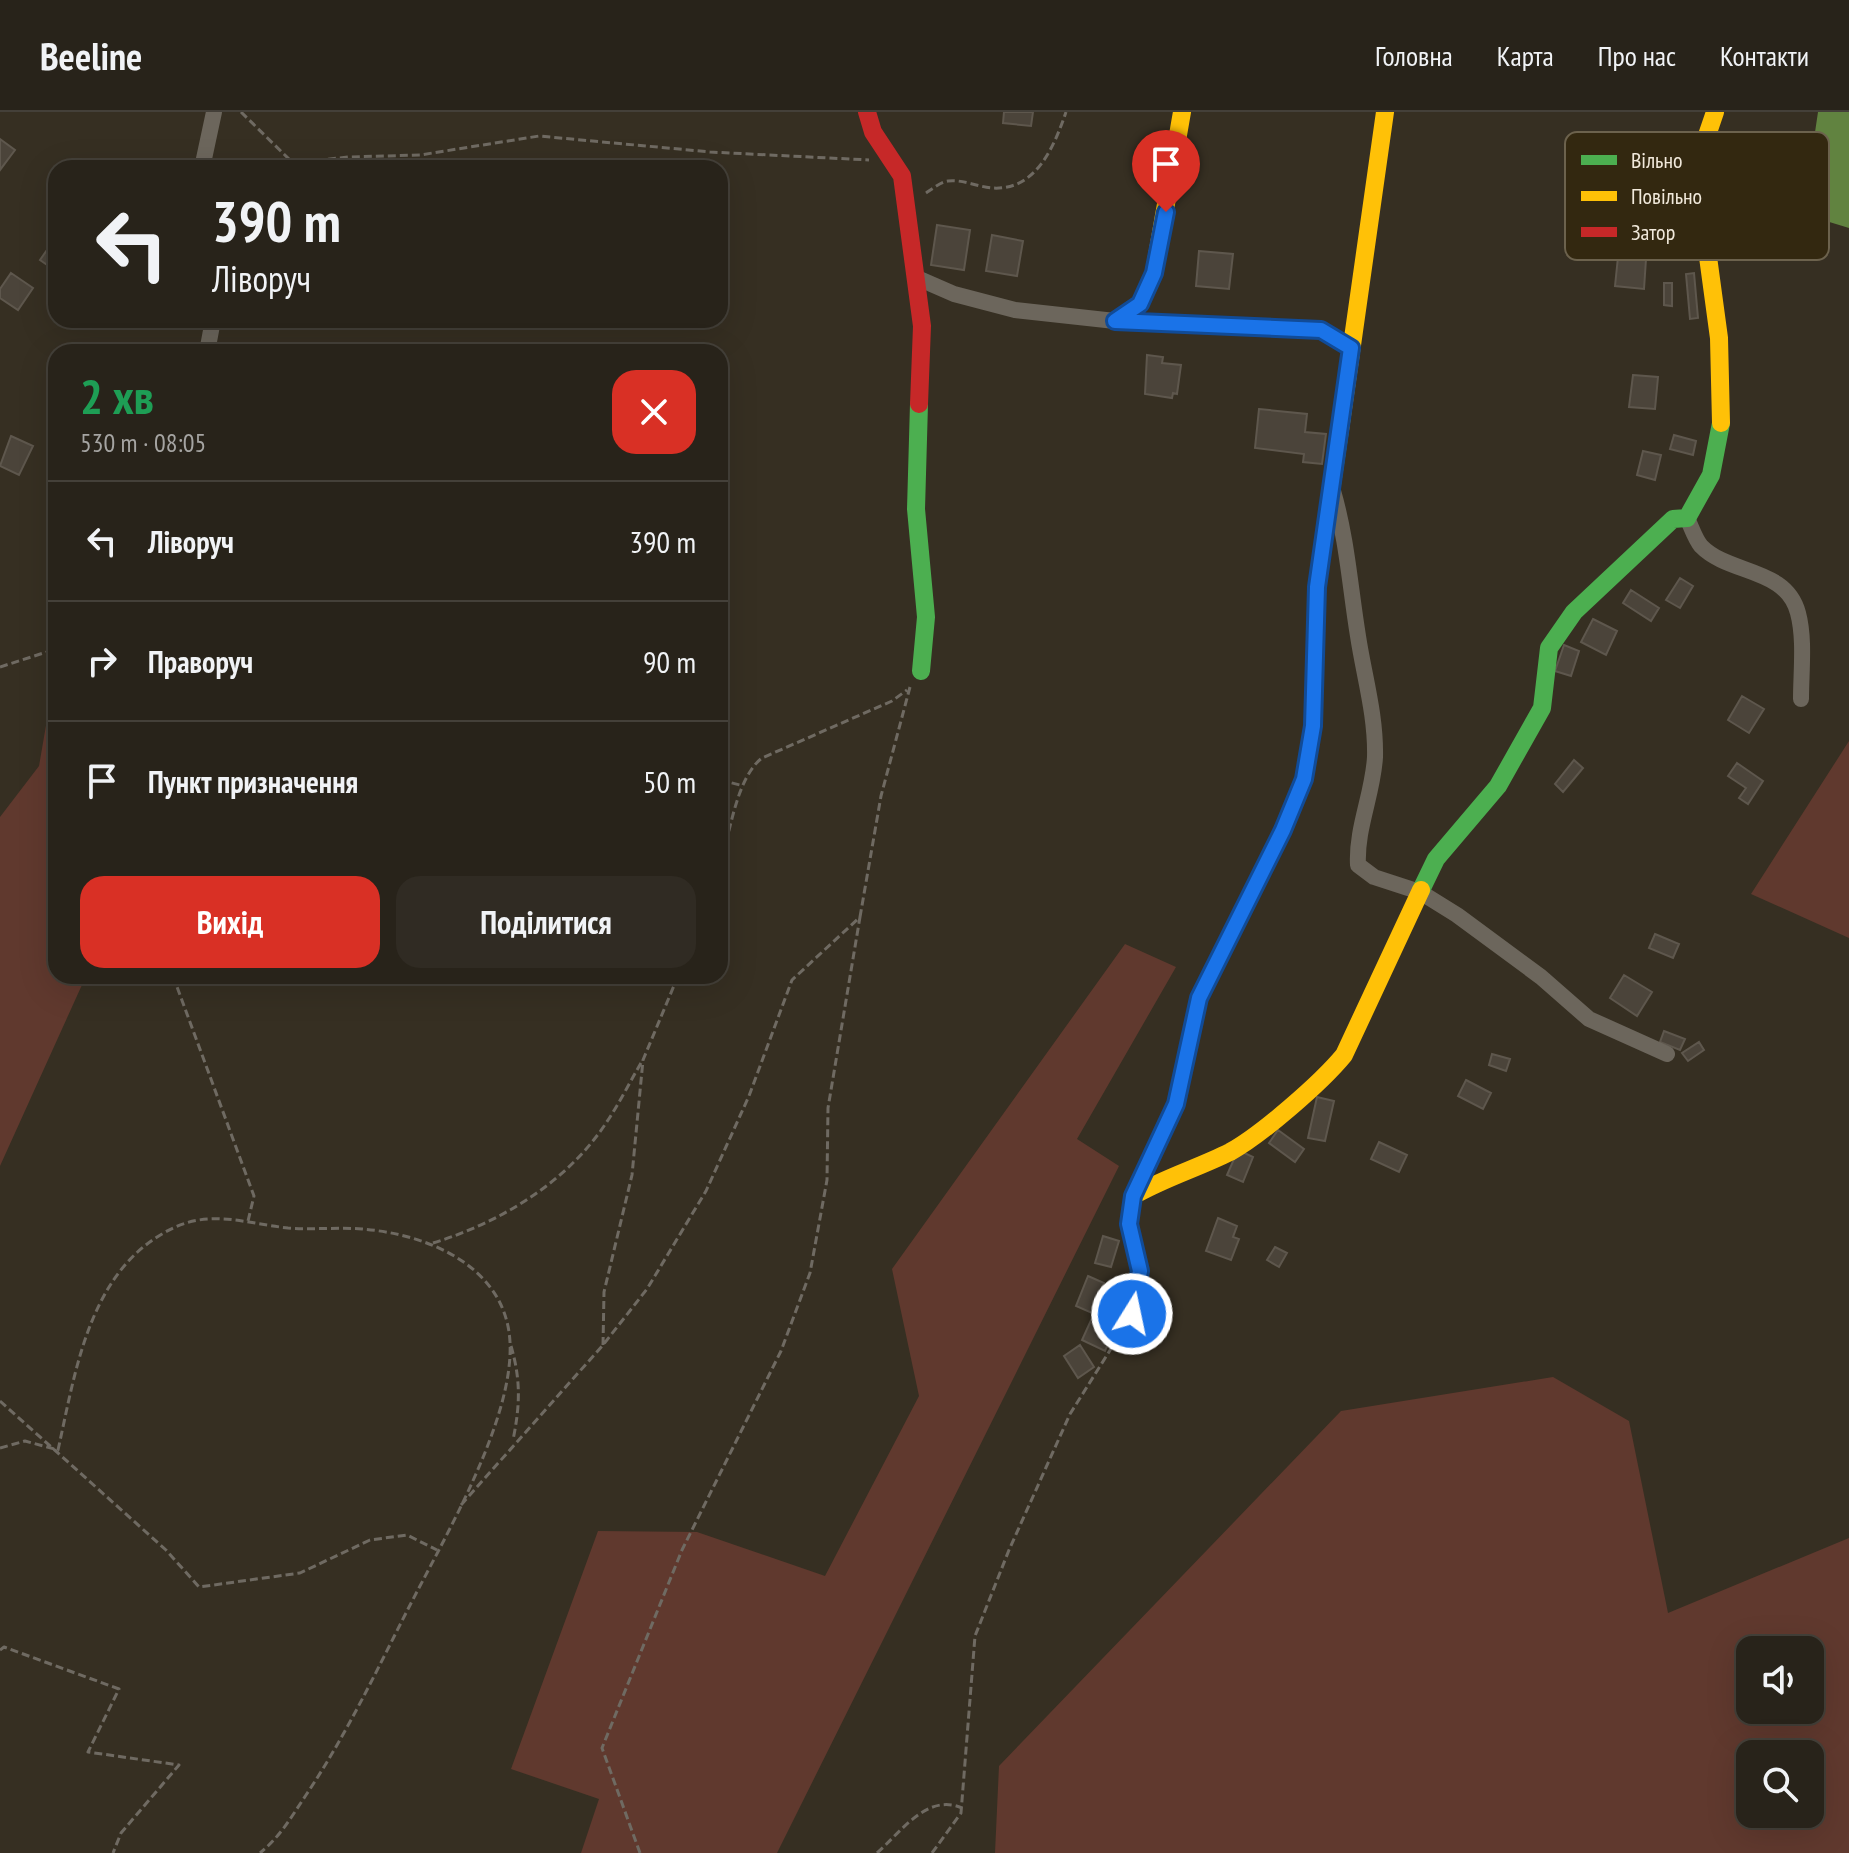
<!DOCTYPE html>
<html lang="uk">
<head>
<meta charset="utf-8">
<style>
	:root { --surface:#28231a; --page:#302b23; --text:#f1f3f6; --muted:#a5a4a2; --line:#444039; --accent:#d93025 }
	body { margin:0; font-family:"PT Sans Narrow",sans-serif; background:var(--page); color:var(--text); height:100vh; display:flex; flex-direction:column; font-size:30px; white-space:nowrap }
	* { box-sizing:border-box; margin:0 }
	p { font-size:26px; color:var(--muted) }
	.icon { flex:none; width:44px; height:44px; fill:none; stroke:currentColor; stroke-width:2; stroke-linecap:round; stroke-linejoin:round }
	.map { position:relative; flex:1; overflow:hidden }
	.details { position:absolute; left:48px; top:232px; width:680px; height:640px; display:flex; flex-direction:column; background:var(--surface); border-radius:24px; box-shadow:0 8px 32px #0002,0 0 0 2px var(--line) }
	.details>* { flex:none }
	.hud { position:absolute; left:48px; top:48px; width:680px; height:168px; border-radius:24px; box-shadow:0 8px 32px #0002,0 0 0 2px var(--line); background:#28231a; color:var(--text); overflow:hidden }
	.tools { position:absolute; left:1736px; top:1524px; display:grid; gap:16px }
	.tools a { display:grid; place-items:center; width:88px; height:88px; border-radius:16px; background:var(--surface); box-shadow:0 8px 32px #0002,0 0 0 2px var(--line); font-size:40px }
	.pin { position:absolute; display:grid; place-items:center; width:68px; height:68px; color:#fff; margin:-82px -34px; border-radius:50% 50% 50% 0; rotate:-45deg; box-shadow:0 0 8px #0007 }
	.pin .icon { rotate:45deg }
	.me { position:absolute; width:88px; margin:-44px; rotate:10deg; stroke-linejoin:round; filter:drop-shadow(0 0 6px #0008) }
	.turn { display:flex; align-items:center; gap:28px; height:168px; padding:0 32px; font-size:36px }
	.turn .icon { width:104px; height:104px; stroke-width:2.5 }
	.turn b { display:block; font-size:56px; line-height:68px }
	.round { display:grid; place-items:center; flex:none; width:84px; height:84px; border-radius:24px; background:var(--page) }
	.overview { display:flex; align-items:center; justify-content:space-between; height:136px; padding:0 32px }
	h1 { font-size:48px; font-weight:800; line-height:60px; color:#1e9e55 }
	.button { display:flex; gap:16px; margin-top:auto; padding:16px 32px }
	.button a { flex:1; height:92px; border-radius:24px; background:var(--accent); color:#fff; font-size:32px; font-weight:800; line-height:92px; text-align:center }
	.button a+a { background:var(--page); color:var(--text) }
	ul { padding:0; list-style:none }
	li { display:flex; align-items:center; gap:24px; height:120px; padding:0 32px; border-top:2px solid var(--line) }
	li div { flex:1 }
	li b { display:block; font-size:30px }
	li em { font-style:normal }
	header { display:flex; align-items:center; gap:48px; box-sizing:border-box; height:112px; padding:0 40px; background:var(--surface); border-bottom:2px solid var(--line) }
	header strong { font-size:38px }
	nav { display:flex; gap:44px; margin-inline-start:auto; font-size:28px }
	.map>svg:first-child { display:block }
	.green { fill:#60392e; fill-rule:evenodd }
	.water { fill:#618340 }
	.building { fill:#4b443a; stroke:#5e574d; stroke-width:2 }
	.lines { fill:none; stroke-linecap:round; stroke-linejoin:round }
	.path { stroke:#6f6a62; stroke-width:3; stroke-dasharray:8 4; stroke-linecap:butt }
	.street { stroke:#6c665c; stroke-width:16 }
	.fast { stroke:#4caf50; stroke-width:18 }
	.slow { stroke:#ffc107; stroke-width:18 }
	.jam { stroke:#c62828; stroke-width:18 }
	.route-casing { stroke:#114b97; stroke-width:20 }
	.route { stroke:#1a73e8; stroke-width:14 }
	.key { fill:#332810; stroke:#6c624d; stroke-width:2 }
	.key-label { font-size:22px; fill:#f1e9db }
</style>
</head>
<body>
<header>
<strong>Beeline</strong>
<nav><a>Головна</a><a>Карта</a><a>Про нас</a><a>Контакти</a></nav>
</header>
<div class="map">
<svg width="1849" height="1741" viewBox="0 0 1849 1741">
	<rect width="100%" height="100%" fill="#362f22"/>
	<path class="green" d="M49 596H56V864H86L0 1054V705L39 654Z
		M1849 629V826L1751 782Z
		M1125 832 1176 855 1077 1027 1119 1054 777 1741H581L599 1687 511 1657 598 1419 697 1420 825 1464 919 1284 892 1157Z
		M1553 1265 1629 1309 1668 1501 1849 1426V1741H995L999 1654 1341 1299ZM1750 1538H1810V1598H1750ZM1750 1642H1810V1702H1750Z"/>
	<path class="water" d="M1818 0H1849V116L1813 105 1791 70 1814 27Z"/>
	<path class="building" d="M1004 0H1033L1031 14 1003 11Z
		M0 27 15 38 0 58Z
		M937 113 970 118 964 158 931 153Z
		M992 123 1023 129 1017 164 986 159Z
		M56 125V159L40 148Z
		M1199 139 1233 142 1229 177 1196 174Z
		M1618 145 1646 147 1644 177 1615 174Z
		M11 161 33 176 18 198 0 186V177Z
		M1694 161 1698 206 1690 207 1686 162Z
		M1664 171H1672V194L1664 193Z
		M1147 243 1163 245 1162 251 1181 253 1177 282 1173 281 1172 286 1145 282Z
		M1633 263 1658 265 1655 297 1629 295Z
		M1259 297 1307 302 1305 320 1326 322 1322 352 1303 350 1304 342 1255 336Z
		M1674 323 1696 329 1693 343 1670 337Z
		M11 324 33 334 19 363 0 354Z
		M1643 339 1661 343 1655 368 1637 363Z
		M1680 466 1693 474 1680 496 1666 488Z
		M1631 478 1659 496 1651 509 1623 491Z
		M1593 507 1617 519 1606 543 1581 530Z
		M1564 533 1579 539 1571 564 1555 559Z
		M1742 584 1764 597 1749 621 1728 608Z
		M1574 648 1583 656 1563 680 1555 672Z
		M1737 651 1763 669 1748 692 1739 686 1746 676 1728 664Z
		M1655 822 1679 832 1673 846 1649 836Z
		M1624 863 1652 880 1637 904 1610 886Z
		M1664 919 1685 927 1680 938 1660 930Z
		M1699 930 1704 938 1688 949 1682 941Z
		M1492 942 1510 947 1506 959 1489 953Z
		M1466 968 1491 981 1483 997 1458 984Z
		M1317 985 1334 989 1325 1029 1308 1026Z
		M1278 1018 1304 1037 1295 1050 1269 1031Z
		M1379 1030 1407 1043 1399 1060 1371 1047Z
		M1238 1038 1253 1045 1243 1070 1227 1063Z
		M1218 1106 1237 1114 1233 1125 1239 1127 1231 1148 1206 1139Z
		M1103 1124 1119 1129 1111 1155 1095 1151Z
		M1275 1135 1287 1141 1279 1155 1267 1148Z
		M1088 1164 1104 1171 1092 1201 1076 1194Z
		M1092 1206 1115 1216 1105 1239 1082 1228Z
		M1080 1233 1094 1255 1078 1266 1064 1244Z"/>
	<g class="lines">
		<path class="path" d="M241 0 293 51 348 45 420 43 539 24 710 40 869 48
			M926 81C932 77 941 70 948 69 961 67 979 75 992 76 1036 79 1054 35 1066 0
			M0 555 56 537
			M720 668 740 673
			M720 754C730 722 736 666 762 646L892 589 907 578
			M173 864 254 1084 248 1109
			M433 1131C495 1112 556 1077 596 1025 614 1002 627 975 641 951
			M603 1233 604 1180 632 1063 643 948 678 864
			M511 1234C521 1268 520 1294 513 1328
			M0 1289 166 1438 199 1475 300 1461 370 1428 407 1423 437 1438
			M0 1336 25 1329 58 1338C75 1262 88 1165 162 1122 206 1095 242 1111 288 1116 313 1118 338 1115 362 1117 427 1122 506 1154 510 1230 514 1309 443 1428 407 1499 375 1562 345 1625 306 1683 292 1704 280 1725 260 1741
			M461 1393 603 1233 647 1177 706 1079 749 984 792 868 860 805 881 684 910 575
			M0 1538 4 1535 119 1577 88 1640 179 1653 121 1721 113 1741
			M640 1741 602 1636 682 1438 781 1239 810 1161 827 1068 828 996 860 805
			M877 1741C902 1719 927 1681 962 1696
			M932 1741 961 1701 975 1524 1009 1438 1070 1302 1124 1216"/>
		<path class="street" d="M202 56 214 0
			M915 165 954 182 1015 198 1115 209 1321 218 1351 236
			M207 240 213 208
			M1333 379C1347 427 1350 475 1358 524 1364 564 1376 603 1375 645 1373 682 1356 716 1358 753L1374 765 1420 780 1457 803 1541 865 1589 907 1667 942
			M1687 406C1691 414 1695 427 1701 434 1729 463 1786 455 1798 501 1805 527 1801 560 1801 587
			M1132 1202 1140 1159 1129 1112 1133 1084"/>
		<path class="fast" d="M919 292 916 397 926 505 921 559
			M1421 778 1436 747 1498 674 1542 596 1549 536 1574 500 1673 407 1687 406 1711 363 1721 311
			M1182 965 1199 886 1283 718 1304 667 1313 614 1317 475 1340 318"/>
		<path class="slow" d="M1715 0 1702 38 1698 71 1719 226 1721 311
			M1115 209 1140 192 1154 161 1182 0
			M1340 318 1385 0
			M1182 965 1176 992 1133 1084C1164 1066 1198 1056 1230 1040 1261 1023 1321 971 1344 943L1421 778"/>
		<path class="jam" d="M867 0 873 20 902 64 922 214 919 292"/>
	</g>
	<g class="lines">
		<defs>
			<path id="route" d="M1132 1202 1140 1159 1129 1112 1133 1084 1176 992 1199 886 1283 718 1304 667 1313 614 1317 475 1351 236 1321 218 1115 209 1140 192 1154 161 1166 100"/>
		</defs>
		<use href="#route" class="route-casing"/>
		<use href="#route" class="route"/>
	</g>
	<rect x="1565" y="20" width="264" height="128" rx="12" class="key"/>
	<rect x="1581" y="43" width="36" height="10" fill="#4caf50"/>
	<rect x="1581" y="79" width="36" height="10" fill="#ffc107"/>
	<rect x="1581" y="115" width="36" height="10" fill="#c62828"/>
	<g class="key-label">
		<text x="1631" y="56">Вільно</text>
		<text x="1631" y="92">Повільно</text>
		<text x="1631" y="128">Затор</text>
	</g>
</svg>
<div class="tools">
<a><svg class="icon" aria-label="sound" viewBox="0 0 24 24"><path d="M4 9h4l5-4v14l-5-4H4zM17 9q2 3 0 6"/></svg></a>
<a><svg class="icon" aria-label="search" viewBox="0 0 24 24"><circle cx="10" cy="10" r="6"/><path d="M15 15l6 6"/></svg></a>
</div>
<div class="pin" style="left:1166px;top:100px;background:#d93025"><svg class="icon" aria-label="arrive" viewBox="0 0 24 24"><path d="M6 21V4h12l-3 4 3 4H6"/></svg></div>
<svg class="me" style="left:1132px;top:1202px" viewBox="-20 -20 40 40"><circle r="17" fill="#1a73e8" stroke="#fff" stroke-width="3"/><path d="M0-11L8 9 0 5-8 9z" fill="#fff"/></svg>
<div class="hud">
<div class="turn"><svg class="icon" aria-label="left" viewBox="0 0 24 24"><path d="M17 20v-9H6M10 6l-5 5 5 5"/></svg><div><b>390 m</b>Ліворуч</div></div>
</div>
<section class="details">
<div class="overview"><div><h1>2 хв</h1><p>530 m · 08:05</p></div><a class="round" style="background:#d93025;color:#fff"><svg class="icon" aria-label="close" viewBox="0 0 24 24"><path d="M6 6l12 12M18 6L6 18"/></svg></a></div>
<ul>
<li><svg class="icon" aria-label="left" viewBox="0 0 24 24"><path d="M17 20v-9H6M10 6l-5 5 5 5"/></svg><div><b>Ліворуч</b></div><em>390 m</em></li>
<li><svg class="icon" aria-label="right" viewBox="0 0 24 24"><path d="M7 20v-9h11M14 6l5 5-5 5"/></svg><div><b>Праворуч</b></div><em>90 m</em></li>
<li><svg class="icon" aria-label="arrive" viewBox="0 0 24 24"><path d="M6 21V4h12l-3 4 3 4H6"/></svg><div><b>Пункт призначення</b></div><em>50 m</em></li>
</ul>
<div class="button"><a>Вихід</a><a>Поділитися</a></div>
</section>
</div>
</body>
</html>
